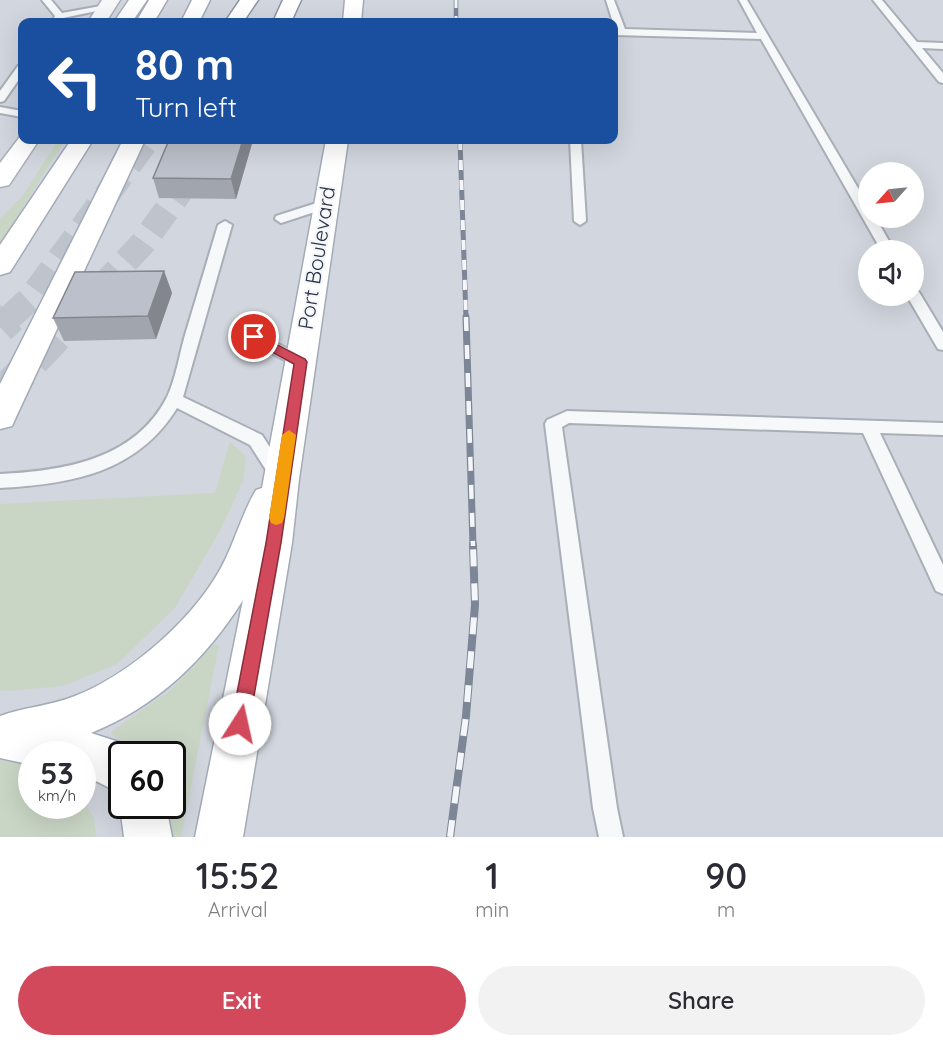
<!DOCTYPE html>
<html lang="en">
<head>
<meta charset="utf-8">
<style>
	:root { --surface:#fff; --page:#f2f2f3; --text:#2b2b33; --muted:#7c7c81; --accent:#d1495b }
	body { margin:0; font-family:Quicksand,sans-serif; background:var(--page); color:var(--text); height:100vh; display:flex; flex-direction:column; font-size:22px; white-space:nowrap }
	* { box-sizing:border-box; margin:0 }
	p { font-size:20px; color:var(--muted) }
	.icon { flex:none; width:33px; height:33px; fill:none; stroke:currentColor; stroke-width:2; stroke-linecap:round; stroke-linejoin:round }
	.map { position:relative; height:837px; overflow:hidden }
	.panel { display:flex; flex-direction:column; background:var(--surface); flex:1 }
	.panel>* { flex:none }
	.hud { position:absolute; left:18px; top:18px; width:600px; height:126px; border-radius:12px; box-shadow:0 6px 24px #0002; background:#1a4fa0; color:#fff; overflow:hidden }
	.needle { width:39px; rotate:243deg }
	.fabs { position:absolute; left:858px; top:162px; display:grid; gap:12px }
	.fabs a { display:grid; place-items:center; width:66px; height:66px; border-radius:50%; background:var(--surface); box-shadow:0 6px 24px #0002; font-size:30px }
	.speed { position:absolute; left:18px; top:741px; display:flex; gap:12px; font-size:30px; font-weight:700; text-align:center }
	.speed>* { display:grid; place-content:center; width:78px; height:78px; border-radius:50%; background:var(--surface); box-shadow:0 6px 24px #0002; line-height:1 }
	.speed small { font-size:15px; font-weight:400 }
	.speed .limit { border:3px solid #111; border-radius:9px; background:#fff; color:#111 }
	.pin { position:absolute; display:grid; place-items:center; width:51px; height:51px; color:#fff; margin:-26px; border:3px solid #fff; border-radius:50%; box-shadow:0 2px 6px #0007 }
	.me { position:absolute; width:66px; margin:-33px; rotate:10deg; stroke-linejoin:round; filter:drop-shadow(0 0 4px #0008) }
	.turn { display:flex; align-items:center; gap:21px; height:126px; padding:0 18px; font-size:27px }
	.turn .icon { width:78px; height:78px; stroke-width:2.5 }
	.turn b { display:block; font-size:42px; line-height:51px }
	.eta { display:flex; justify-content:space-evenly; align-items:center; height:102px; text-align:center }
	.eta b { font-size:36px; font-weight:600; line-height:42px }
	.action { display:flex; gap:12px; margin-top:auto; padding:12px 18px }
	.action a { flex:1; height:69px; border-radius:36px; background:var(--accent); color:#fff; font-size:24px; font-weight:600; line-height:69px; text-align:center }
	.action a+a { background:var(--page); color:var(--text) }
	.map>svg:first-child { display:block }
	.built { fill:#d2d6de; fill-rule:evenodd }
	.green { fill:#c9d6c5 }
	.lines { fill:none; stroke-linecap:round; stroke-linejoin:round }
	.highway-tunnel-far1 { stroke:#bfc3cb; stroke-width:26; stroke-dasharray:26 13; stroke-linecap:butt }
	.highway-tunnel { stroke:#bfc3cb; stroke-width:33; stroke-dasharray:33 16; stroke-linecap:butt }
	.lane-casing { stroke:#a9aeb7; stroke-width:4 }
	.street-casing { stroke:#a9aeb7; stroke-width:3 }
	.secondary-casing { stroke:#a9aeb7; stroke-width:3 }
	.primary-casing { stroke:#a3abb8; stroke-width:3 }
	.highway-casing { stroke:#8b94a3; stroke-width:3 }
	.lane { fill:#f7f8fa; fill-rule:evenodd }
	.street { fill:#f7f8fa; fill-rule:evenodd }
	.secondary { fill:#fff; fill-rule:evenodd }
	.primary { fill:#fff; fill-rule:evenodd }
	.highway { fill:#fff; fill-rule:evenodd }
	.rail-far3-casing { stroke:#7d8696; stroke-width:4.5 }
	.rail-far2-casing { stroke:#7d8696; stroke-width:5 }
	.rail-far1-casing { stroke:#7d8696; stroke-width:7 }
	.rail-casing { stroke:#7d8696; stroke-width:8 }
	.rail-far3 { stroke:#f4f6f9; stroke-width:3; stroke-dasharray:8; stroke-linecap:butt }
	.rail-far2 { stroke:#f4f6f9; stroke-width:4; stroke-dasharray:10; stroke-linecap:butt }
	.rail-far1 { stroke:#f4f6f9; stroke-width:4.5; stroke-dasharray:14; stroke-linecap:butt }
	.rail { stroke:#f4f6f9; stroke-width:6; stroke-dasharray:17; stroke-linecap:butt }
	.wall { fill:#a1a5ae }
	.shaded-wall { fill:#83868d }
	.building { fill:#bbc0ca; stroke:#83868d; stroke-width:1.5 }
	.route { fill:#d1495b; stroke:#882f3b; stroke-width:1.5 }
	.slow { fill:#f59e0b }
	.labels { text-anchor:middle; stroke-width:4.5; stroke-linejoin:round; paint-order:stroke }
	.street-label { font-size:21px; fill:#2b3445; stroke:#f4f6f9 }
</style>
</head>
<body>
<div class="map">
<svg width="943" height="837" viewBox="0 0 943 837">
	<rect width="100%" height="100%" fill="#e4e7ec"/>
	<path class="built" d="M0 0H943V837H0ZM22 22H614V140H22ZM868 172H914V218H868ZM868 250H914V296H868ZM32 754H82V806H32ZM122 754H172V806H122Z"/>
	<path class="green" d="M58 140H65L0 244V218L22 197Z
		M230 441 246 457 243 481 221 529 175 608 117 664 63 686 8 691 0 690V504L215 493Z
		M215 645H219L181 837H169V817L165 806H172V754H138L112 735V731L169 691 192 669 211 647Z
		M0 759 31 766 32 806H82L83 801 94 818 96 837H0Z"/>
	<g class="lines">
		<path class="highway-tunnel-far1" d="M9 318 31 298 147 140
			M73 318 143 243 217 140"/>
		<path class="highway-tunnel" d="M0 327 11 317
			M0 396 74 317"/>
		<defs>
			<path id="lane" d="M42 0H51L62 13 106 5 111 8 63 18 60 22H52L55 16Z
				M606 0H614L625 29 757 33 739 0H747L868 205V218H876L894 250H881L761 39 614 35 615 29Z
				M873 0H882L917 42 943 43V49L922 48 943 73V83L939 82Z
				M22 65V75L4 101 0 102V91L18 66Z
				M0 107 22 111V117L0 113Z
				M570 140H581L586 221 580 225 574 221Z
				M326 200 330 201 332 204 330 207 281 223 275 219 276 216Z
				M225 221 232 225 183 397 262 435 288 476 285 481 279 483 273 481 250 445 177 408C137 473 71 484 0 488V474C63 471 135 460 167 397 176 378 179 356 185 335 196 299 207 262 218 225Z
				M914 290 919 292 943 332V350L938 349 907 296H914Z
				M254 332 306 358 309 362 306 366H296L249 341 246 337 249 333Z
				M567 411 943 423V435L880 433 943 565V594L936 591 863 433 569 423 562 427 617 808 623 837H599L593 808 545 424 547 420Z"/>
			<path id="street" d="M102 0H120L106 22H88Z"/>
			<path id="secondary" d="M129 0H147L132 22H114Z
				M22 134V140H39L9 185 0 187V163Z"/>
			<path id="primary" d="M149 0H167L154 22H136Z
				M192 0H210L199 22H181Z
				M345 0H363L361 22H343Z
				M71 140H93L10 272 0 275V245Z
				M123 140H145L16 417 12 426 0 429V384Z
				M326 140H348L299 479 292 543 243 837H195L243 600C206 659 156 707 91 733L122 743 138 754H122V794C108 788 97 780 82 776V754H32V765L0 758V716C24 707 51 706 75 696 131 674 198 616 225 560 236 537 243 512 256 490L262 488Z
				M122 801V806H166L172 837H124L120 806Z"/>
			<path id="highway" d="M240 0H258L243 22H225Z
				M283 0H301L291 22H273Z"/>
		</defs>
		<use href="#lane" class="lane-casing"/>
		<use href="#street" class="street-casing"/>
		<use href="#secondary" class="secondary-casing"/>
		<use href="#primary" class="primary-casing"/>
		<use href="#highway" class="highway-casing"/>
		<use href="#lane" class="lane"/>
		<use href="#street" class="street"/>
		<use href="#secondary" class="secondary"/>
		<use href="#primary" class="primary"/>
		<use href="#highway" class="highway"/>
		<defs>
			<path id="rail-far3" d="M456 0V22"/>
			<path id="rail-far2" d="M460 140 466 318"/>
			<path id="rail-far1" d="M466 317 473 546"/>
			<path id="rail" d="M450 837 466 716 475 605 473 545"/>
		</defs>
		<use href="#rail-far3" class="rail-far3-casing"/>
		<use href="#rail-far2" class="rail-far2-casing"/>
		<use href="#rail-far1" class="rail-far1-casing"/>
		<use href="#rail" class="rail-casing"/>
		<use href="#rail-far3" class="rail-far3"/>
		<use href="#rail-far2" class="rail-far2"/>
		<use href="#rail-far1" class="rail-far1"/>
		<use href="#rail" class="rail"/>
	</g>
	<path class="wall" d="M253 140 236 199 159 198 153 178Z
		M164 271 172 293 156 339 64 341 53 318Z"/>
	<path class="shaded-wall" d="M243 140H253L236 199 231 179Z
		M164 271 172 293 156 339 148 316Z"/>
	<path class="building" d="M169 140H243L231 179 153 178Z
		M164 271 148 316 53 318 75 272Z"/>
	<path class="route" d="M254 333 305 359 307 362 281 543 249 724 247 730 240 733 234 730 231 724 266 543 294 364 250 340 248 337 250 334Z"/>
	<path class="slow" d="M289 430 296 435 284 518 282 523 276 525 271 523 269 518 282 435Z"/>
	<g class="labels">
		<g class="street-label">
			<text transform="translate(317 258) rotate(-81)" y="7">Port Boulevard</text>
		</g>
	</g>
</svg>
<div class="fabs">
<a><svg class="needle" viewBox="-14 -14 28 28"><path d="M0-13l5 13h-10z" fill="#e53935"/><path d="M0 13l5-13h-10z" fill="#7c7c81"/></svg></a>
<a><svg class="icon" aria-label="sound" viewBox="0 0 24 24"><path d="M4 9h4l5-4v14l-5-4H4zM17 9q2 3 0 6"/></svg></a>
</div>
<div class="speed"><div>53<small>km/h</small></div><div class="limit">60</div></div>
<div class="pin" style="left:254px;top:337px;background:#d93025"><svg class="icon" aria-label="arrive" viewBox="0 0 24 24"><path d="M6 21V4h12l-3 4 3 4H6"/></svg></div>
<svg class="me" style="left:240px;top:724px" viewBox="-20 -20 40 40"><circle r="19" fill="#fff"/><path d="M0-13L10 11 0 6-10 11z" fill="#d1495b"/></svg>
<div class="hud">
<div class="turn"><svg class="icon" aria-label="left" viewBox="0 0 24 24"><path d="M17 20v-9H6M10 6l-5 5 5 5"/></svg><div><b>80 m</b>Turn left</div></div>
</div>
</div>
<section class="panel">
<div class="eta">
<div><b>15:52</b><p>Arrival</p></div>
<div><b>1</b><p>min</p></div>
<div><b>90</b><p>m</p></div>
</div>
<div class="action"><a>Exit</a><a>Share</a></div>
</section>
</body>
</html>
